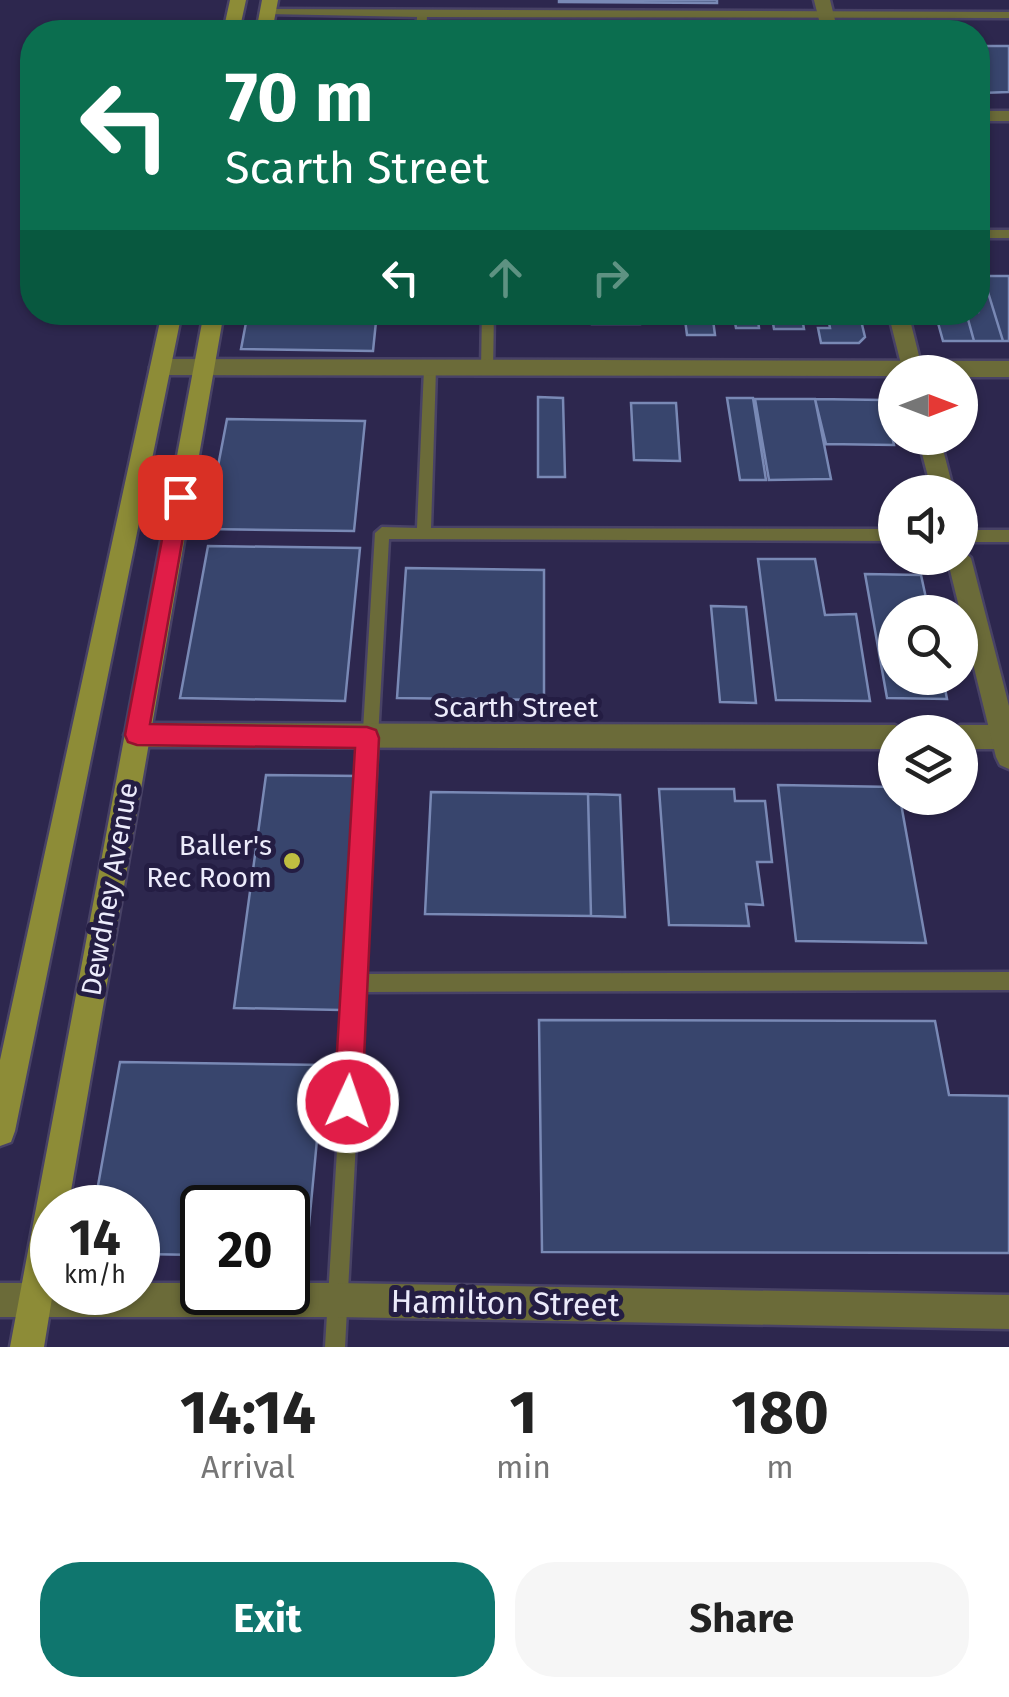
<!DOCTYPE html>
<html lang="en">
<head>
<meta charset="utf-8">
<style>
	:root { --surface:#fff; --page:#f6f6f6; --text:#222; --muted:#767676; --accent:#0f766e }
	body { margin:0; font-family:"Fira Sans",sans-serif; background:var(--page); color:var(--text); height:100vh; display:flex; flex-direction:column; font-size:38px; white-space:nowrap }
	* { box-sizing:border-box; margin:0 }
	p { font-size:32px; color:var(--muted) }
	.icon { flex:none; width:55px; height:55px; fill:none; stroke:currentColor; stroke-width:2; stroke-linecap:round; stroke-linejoin:round }
	.map { position:relative; height:1347px; overflow:hidden }
	.sheet { display:flex; flex-direction:column; background:var(--surface); flex:1 }
	.sheet>* { flex:none }
	.guide { position:absolute; left:20px; top:20px; width:970px; height:305px; border-radius:40px; box-shadow:0 2px 8px #0004; background:#0b6e4f; color:#fff; overflow:hidden }
	.needle { width:65px; rotate:90deg }
	.fabs { position:absolute; left:878px; top:355px; display:grid; gap:20px }
	.fabs a { display:grid; place-items:center; width:100px; height:100px; border-radius:50%; background:var(--surface); box-shadow:0 2px 8px #0004; font-size:50px }
	.speed { position:absolute; left:30px; top:1185px; display:flex; gap:20px; font-size:50px; font-weight:700; text-align:center }
	.speed>* { display:grid; place-content:center; width:130px; height:130px; border-radius:50%; background:var(--surface); box-shadow:0 2px 8px #0004; line-height:1 }
	.speed small { font-size:25px; font-weight:400 }
	.speed .limit { border:5px solid #111; border-radius:15px; background:#fff; color:#111 }
	.pin { position:absolute; display:grid; place-items:center; width:85px; height:85px; color:#fff; margin:-42px; border-radius:20px; box-shadow:0 5px 15px #0006 }
	.me { position:absolute; width:110px; margin:-55px; rotate:3deg; stroke-linejoin:round; filter:drop-shadow(0 0 8px #0008) }
	.turn { display:flex; align-items:center; gap:35px; height:210px; padding:0 40px; font-size:45px }
	.turn .icon { width:130px; height:130px; stroke-width:2.5 }
	.turn b { display:block; font-size:70px; line-height:85px }
	.lanes { display:flex; align-items:center; height:95px; padding:0 40px; background:#0003; justify-content:center; gap:50px; direction:ltr }
	.lanes .off { opacity:.35 }
	.eta { display:flex; justify-content:space-evenly; align-items:center; height:170px; text-align:center }
	.eta b { font-size:60px; font-weight:700; line-height:70px }
	.primary-button { display:flex; gap:20px; margin-top:auto; padding:20px 40px }
	.primary-button a { flex:1; height:115px; border-radius:40px; background:var(--accent); color:#fff; font-size:40px; font-weight:700; line-height:115px; text-align:center }
	.primary-button a+a { background:var(--page); color:var(--text) }
	.map>svg:first-child { display:block }
	.building { fill:#38456d; stroke:#7989b5; stroke-width:2.5 }
	.lines { fill:none; stroke-linecap:round; stroke-linejoin:round }
	.service-casing { stroke:#484266; stroke-width:5 }
	.minor-casing { stroke:#484266; stroke-width:5 }
	.tertiary-casing { stroke:#484266; stroke-width:5 }
	.secondary-casing { stroke:#484266; stroke-width:5 }
	.service { fill:#6b6b39; fill-rule:evenodd }
	.minor { fill:#6b6b39; fill-rule:evenodd }
	.tertiary { fill:#6b6b39; fill-rule:evenodd }
	.secondary { fill:#8d8c37; fill-rule:evenodd }
	.route { fill:#e11d48; stroke:#92132f; stroke-width:2.5 }
	.poi-dot { fill:#bfbe41; stroke:#241d43; stroke-width:4 }
	.labels { text-anchor:middle; stroke-width:10; stroke-linejoin:round; paint-order:stroke }
	.street-label { font-size:28px; fill:#ecebfb; stroke:#241d43 }
	.poi-label { font-size:28px; fill:#ecebfb; stroke:#241d43; text-anchor:end }
	.near-street-label { font-size:32px; fill:#ecebfb; stroke:#241d43 }
</style>
</head>
<body>
<div class="map">
<svg width="1009" height="1347" viewBox="0 0 1009 1347">
	<rect width="100%" height="100%" fill="#2d274e"/>
	<path class="building" d="M559 0H717V3L559 2Z
		M446 28H563V32H446Z
		M978 46H1009V92L981 93 978 81Z
		M978 276H983L1003 341H974L966 312H978Z
		M983 276H1009V341H1003Z
		M248 312H377L373 351 241 349Z
		M507 312H534V322L507 321Z
		M592 312H640V324H592Z
		M684 312H712L715 335H687Z
		M733 312H757L759 328H736Z
		M771 312H801L804 329H774Z
		M827 312H859L865 337 859 343H821L818 328H830Z
		M935 312H966L974 341H943Z
		M538 397 563 398 565 477H538Z
		M727 398H753L766 480H740Z
		M755 399H815L831 479 769 480Z
		M815 399 884 400 894 445 826 444Z
		M631 403H676L680 461 634 460Z
		M227 419 365 421 354 531 206 529Z
		M208 546 360 548 345 701 180 698Z
		M758 559H815L825 615 856 614 870 701 776 700Z
		M406 568 544 570V700L397 698Z
		M865 574 921 575 929 612H895V678H943L947 699 887 698Z
		M711 606 746 607 756 703 720 702Z
		M266 775 361 776 341 1010 234 1008Z
		M778 785 895 787V798H900L926 943 796 941Z
		M659 789H734L735 801H765L772 862H757L763 905 746 904 749 926 669 925Z
		M431 792 588 794 591 916 425 914Z
		M588 794 620 795 625 917 591 916Z
		M539 1020 935 1021 949 1095 1009 1096V1253L542 1252Z
		M120 1062 324 1065 306 1257 288 1256V1208H202V1255L138 1254V1208H94Z"/>
	<g class="lines">
		<defs>
			<path id="service" d="M265 9 1009 12V18L427 17 426 32H416L417 17 268 14 265 13Z
				M978 230H1009V238H978Z
				M482 312H494L493 369 487 374 481 369Z
				M430 364 436 369 431 528 895 529V541L389 539 365 974 1009 972V990L364 992 345 1347H325L347 987 345 983 348 977 375 533 382 527 417 528 424 369Z
				M960 530H1009V542H960Z"/>
			<path id="minor" d="M978 111H1009V121H978Z
				M161 359 1009 361V377H960V372H895V376L161 375 150 367Z
				M137 723 895 725 906 732H895V749L137 747 128 743 124 735 128 727Z
				M960 725H1009V749H960V732H949Z
				M0 1283H52V1292H138V1283H202V1292H288V1283H337L1009 1295V1329L337 1317H0Z"/>
			<path id="tertiary" d="M814 0H830L838 32H822Z
				M888 312H908L923 372H903Z
				M918 438H940L954 492H932Z
				M960 549 971 558 1009 706V769L1000 765 996 757 947 558H960Z"/>
			<path id="secondary" d="M230 0H246L239 32H223Z
				M262 0H278L272 32H256Z
				M162 312H182L15 1131 11 1142 0 1146V1060Z
				M204 312H224L68 1208H52L53 1292 44 1347H10Z"/>
		</defs>
		<use href="#service" class="service-casing"/>
		<use href="#minor" class="minor-casing"/>
		<use href="#tertiary" class="tertiary-casing"/>
		<use href="#secondary" class="secondary-casing"/>
		<use href="#service" class="service"/>
		<use href="#minor" class="minor"/>
		<use href="#tertiary" class="tertiary"/>
		<use href="#secondary" class="secondary"/>
	</g>
	<path class="route" d="M180 489 190 497 150 724 367 727 376 730 379 738 362 1102 358 1112 348 1116 338 1112 334 1102 355 748 137 745 128 742 125 735 170 497Z"/>
	<circle class="poi-dot" cx="292" cy="861" r="10"/>
	<g class="labels">
		<g class="street-label">
			<text x="516" y="717">Scarth Street</text>
			<text transform="translate(109 889) rotate(-80)" y="10">Dewdney Avenue</text>
		</g>
		<g class="poi-label">
			<text x="272" y="855">Baller's<tspan x="272" dy="32">Rec Room</tspan></text>
		</g>
		<g class="near-street-label">
			<text transform="translate(505 1303) rotate(1)" y="11">Hamilton Street</text>
		</g>
	</g>
</svg>
<div class="fabs">
<a><svg class="needle" viewBox="-14 -14 28 28"><path d="M0-13l5 13h-10z" fill="#e53935"/><path d="M0 13l5-13h-10z" fill="#767676"/></svg></a>
<a><svg class="icon" aria-label="sound" viewBox="0 0 24 24"><path d="M4 9h4l5-4v14l-5-4H4zM17 9q2 3 0 6"/></svg></a>
<a><svg class="icon" aria-label="search" viewBox="0 0 24 24"><circle cx="10" cy="10" r="6"/><path d="M15 15l6 6"/></svg></a>
<a><svg class="icon" aria-label="layers" viewBox="0 0 24 24"><path d="M12 4l9 5-9 5-9-5zM3 14l9 5 9-5"/></svg></a>
</div>
<div class="speed"><div>14<small>km/h</small></div><div class="limit">20</div></div>
<div class="pin" style="left:180px;top:497px;background:#d93025"><svg class="icon" aria-label="arrive" viewBox="0 0 24 24"><path d="M6 21V4h12l-3 4 3 4H6"/></svg></div>
<svg class="me" style="left:348px;top:1102px" viewBox="-20 -20 40 40"><circle r="17" fill="#e11d48" stroke="#fff" stroke-width="3"/><path d="M0-11L8 9 0 5-8 9z" fill="#fff"/></svg>
<div class="guide">
<div class="turn"><svg class="icon" aria-label="left" viewBox="0 0 24 24"><path d="M17 20v-9H6M10 6l-5 5 5 5"/></svg><div><b>70 m</b>Scarth Street</div></div>
<div class="lanes"><svg class="icon" aria-label="left" viewBox="0 0 24 24"><path d="M17 20v-9H6M10 6l-5 5 5 5"/></svg><svg class="icon off" aria-label="ahead" viewBox="0 0 24 24"><path d="M12 20V5M6 11l6-6 6 6"/></svg><svg class="icon off" aria-label="right" viewBox="0 0 24 24"><path d="M7 20v-9h11M14 6l5 5-5 5"/></svg></div>
</div>
</div>
<section class="sheet">
<div class="eta">
<div><b>14:14</b><p>Arrival</p></div>
<div><b>1</b><p>min</p></div>
<div><b>180</b><p>m</p></div>
</div>
<div class="primary-button"><a>Exit</a><a>Share</a></div>
</section>
</body>
</html>
